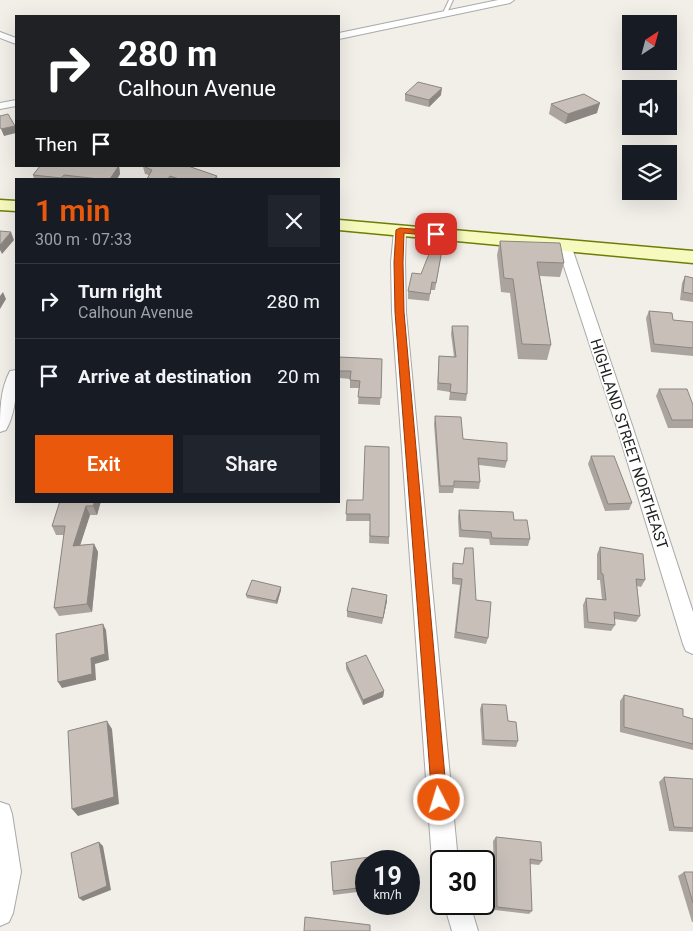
<!DOCTYPE html>
<html lang="en">
<head>
<meta charset="utf-8">
<style>
	:root { --surface:#171b24; --page:#20242c; --text:#f1f3f6; --muted:#9ea1a6; --line:#363941; --accent:#ea580c }
	body { margin:0; font-family:Roboto,sans-serif; background:var(--page); color:var(--text); height:100vh; display:flex; flex-direction:column; font-size:19px; white-space:nowrap }
	* { box-sizing:border-box; margin:0 }
	p { font-size:16px; color:var(--muted) }
	.icon { flex:none; width:28px; height:28px; fill:none; stroke:currentColor; stroke-width:2; stroke-linecap:round; stroke-linejoin:round }
	.map { position:relative; flex:1; overflow:hidden }
	.panel { position:absolute; left:15px; top:178px; width:325px; height:325px; display:flex; flex-direction:column; background:var(--surface); border-radius:0px; box-shadow:0 5px 20px #0002 }
	.panel>* { flex:none }
	.top-card { position:absolute; left:15px; top:15px; width:325px; height:152px; border-radius:0px; box-shadow:0 5px 20px #0002; background:#202124; color:#fff; overflow:hidden }
	.needle { width:32px; rotate:36deg }
	.buttons { position:absolute; left:622px; top:15px; display:grid; gap:10px }
	.buttons a { display:grid; place-items:center; width:55px; height:55px; border-radius:0px; background:var(--surface); box-shadow:0 5px 20px #0002; font-size:25px }
	.speed { position:absolute; left:355px; top:850px; display:flex; gap:10px; font-size:25px; font-weight:700; text-align:center }
	.speed>* { display:grid; place-content:center; width:65px; height:65px; border-radius:50%; background:var(--surface); box-shadow:0 5px 20px #0002; line-height:1 }
	.speed small { font-size:12px; font-weight:400 }
	.speed .limit { border:2px solid #111; border-radius:8px; background:#fff; color:#111 }
	.pin { position:absolute; display:grid; place-items:center; width:42px; height:42px; color:#fff; margin:-21px; border-radius:10px; box-shadow:0 2px 8px #0006 }
	.me { position:absolute; width:55px; margin:-28px; rotate:355deg; stroke-linejoin:round; filter:drop-shadow(0 0 4px #0008) }
	.turn { display:flex; align-items:center; gap:18px; height:105px; padding:0 20px; font-size:22px }
	.turn .icon { width:65px; height:65px; stroke-width:2.5 }
	.turn b { display:block; font-size:35px; line-height:42px }
	.then { display:flex; align-items:center; height:48px; padding:0 20px; background:#0003; gap:10px; font-size:19px }
	.round { display:grid; place-items:center; flex:none; width:52px; height:52px; border-radius:0px; background:var(--page) }
	.summary { display:flex; align-items:center; justify-content:space-between; height:85px; padding:0 20px }
	h1 { font-size:30px; font-weight:600; line-height:38px; color:var(--accent) }
	.action { display:flex; gap:10px; margin-top:auto; padding:10px 20px }
	.action a { flex:1; height:58px; border-radius:0px; background:var(--accent); color:#fff; font-size:20px; font-weight:600; line-height:58px; text-align:center }
	.action a+a { background:var(--page); color:var(--text) }
	ul { padding:0; list-style:none }
	li { display:flex; align-items:center; gap:15px; height:75px; padding:0 20px; border-top:1px solid var(--line) }
	li div { flex:1 }
	li b { display:block; font-size:19px }
	li em { font-style:normal }
	.map>svg:first-child { display:block }
	.lines { fill:none; stroke-linecap:round; stroke-linejoin:round }
	.lane-casing { stroke:#a9a9a9; stroke-width:2 }
	.street-casing { stroke:#a9a9a9; stroke-width:2 }
	.secondary-casing { stroke:#707d05; stroke-width:3 }
	.lane { fill:#fff; fill-rule:evenodd }
	.street { fill:#fff; fill-rule:evenodd }
	.secondary { fill:#f7fabf; fill-rule:evenodd }
	.wall { fill:#aba49e }
	.shaded-wall { fill:#8b8681 }
	.building { fill:#c7bfb8; stroke:#8b8681 }
	.route { fill:#ea580c; stroke:#983908 }
	.labels { text-anchor:middle; stroke-width:4; stroke-linejoin:round; paint-order:stroke }
	.street-label { font-size:15px; fill:#222; stroke:#fff }
</style>
</head>
<body>
<div class="map">
<svg width="693" height="931" viewBox="0 0 693 931">
	<rect width="100%" height="100%" fill="#f2efe9"/>
	<g class="lines">
		<defs>
			<path id="lane" d="M449 0H453L446 15H442Z"/>
			<path id="street" d="M498 0H514L510 3 339 39V33Z
				M0 32 16 38V44L0 38Z
				M16 100V106L0 109V103Z
				M400 227 406 231 405 262 406 312 458 861H441V872L436 870 432 861 392 312 391 262 394 231Z
				M564 241 571 245 633 428 693 612V654L686 651 683 644 617 428 557 245Z
				M16 370C17 390 16 412 6 430L0 432C0 411 0 390 10 371Z
				M0 802 9 805 12 814 21 872 13 913 9 922 0 926Z
				M444 904H470L478 931H452Z"/>
			<path id="secondary" d="M0 200 16 201V211L0 210Z
				M339 220 693 251V263L339 230Z"/>
		</defs>
		<use href="#lane" class="lane-casing"/>
		<use href="#street" class="street-casing"/>
		<use href="#secondary" class="secondary-casing"/>
		<use href="#lane" class="lane"/>
		<use href="#street" class="street"/>
		<use href="#secondary" class="secondary"/>
	</g>
	<path class="wall" d="M405 94 441 95 429 107 405 101Z
		M551 104 597 113 565 124 549 114Z
		M40 166H119L120 174 117 179H34L33 175Z
		M143 167 217 176 218 179H147L149 175 145 174Z
		M445 234 435 290H431L429 301 408 299V291L421 274Z
		M500 241 564 263 560 277 540 276 551 345 547 360 518 359 510 293 501 292 497 255Z
		M685 276 693 278V302L680 300 682 283Z
		M649 311 673 320 693 322V356L651 352 646 318Z
		M452 326 467 394 466 401 449 400 450 392 437 390 439 356 454 357 451 334Z
		M339 357 382 359 380 405 358 404 359 388H350V379L339 378Z
		M659 389 693 420V428H668L656 396Z
		M435 416 463 439 507 461 505 468 479 465 480 482 479 489 454 488 453 493H439L434 424Z
		M591 456 632 503 629 510 605 511 588 464Z
		M347 500H363L389 537V544L369 543 370 521H346Z
		M60 501H101L97 515H90L80 545 94 544 98 552 92 612 59 616 54 608 64 535H56L52 526Z
		M459 510 514 520 530 539 528 546 490 545 489 539 459 537 458 517Z
		M600 547 645 580 641 587 637 586 640 616 636 622 614 619 615 625 611 631 584 628 583 605 586 598 602 600 600 580H597V554Z
		M465 548 476 600 488 638 486 644 454 638 460 585 452 584V569L453 563 463 564Z
		M281 587V590L277 604 247 598 246 595Z
		M387 601 382 624 347 617V611Z
		M346 663 384 691 383 697 363 705 346 669Z
		M624 695 683 716 693 719V750L620 732V701Z
		M482 704 508 721 518 741 516 747 482 745 480 709Z
		M664 777 693 779V832L669 831 659 782Z
		M496 837 542 861 539 865 530 864 532 911 529 914 495 910 493 841Z
		M366 861V891L333 895 331 862Z
		M684 872H693V922H692L678 876Z"/>
	<path class="shaded-wall" d="M442 88 441 95 429 107V100Z
		M600 103 597 113 565 124 568 114Z
		M15 126 16 133 4 136 1 129Z
		M118 166H119L120 174 117 179H110Z
		M11 232 14 240 2 254 0 250V245Z
		M3 292 6 299 0 309V296Z
		M95 501H101L97 515 93 506Z
		M86 506 90 515 77 555 73 546Z
		M94 544 98 552 92 612 87 604Z
		M281 587V590L277 604 276 601Z
		M387 595V601L382 624 383 618Z
		M103 624 106 630 109 660 95 664 96 680 62 688 58 682 91 658Z
		M384 691 383 697 363 705V700Z
		M107 721 112 729 119 804 78 816 72 809Z
		M99 842 103 846 111 890 83 901 79 898Z"/>
	<path class="building" d="M418 82 442 88 429 100 405 94Z
		M584 94 600 103 568 114 551 104Z
		M8 114 15 126 1 129 0 127V116Z
		M40 166H118V167L110 179H99L64 175 61 178 33 175Z
		M143 166H188L217 176 214 179H179L170 176 168 179H147L152 170Z
		M0 231 11 232 0 245Z
		M437 234H445L436 283 432 282 430 294 408 291 412 273 421 274Z
		M500 241 560 243 564 263 537 262 551 345 522 344 513 279 504 278Z
		M685 276 693 278V294L683 292Z
		M649 311 672 313 673 320 693 322V348L654 344Z
		M452 326H468L467 394 450 392 451 384 438 383 439 356 456 357Z
		M339 357 382 359 381 398 358 397 360 381 350 380 351 371H339Z
		M659 389H687L693 405V420H672Z
		M435 416 461 417 463 439 507 443V461L478 458 480 482 454 481V486H440Z
		M365 446 389 447V537L370 536V514H346L347 500H363Z
		M591 456H614L632 503 608 504Z
		M60 501H95L93 506H86L73 546 94 544 87 604 54 608 65 526H52Z
		M459 510 513 512 514 520H527L530 539 492 538 491 532 461 530Z
		M600 547 643 554 645 580 636 579 640 616 614 612 615 625 588 622 586 598 606 600 603 574 601 573Z
		M465 548H473L476 600 491 602 488 638 456 632 462 579 453 578V563L463 564Z
		M252 580 281 587 276 601 246 595Z
		M352 588 387 595 383 618 347 611Z
		M103 624 105 654 91 658 92 674 58 682 56 634Z
		M366 655 384 691 363 700 346 663Z
		M624 695 683 709V716L693 719V744L624 727Z
		M482 704 506 705 508 721 516 722 518 741 484 740Z
		M107 721 114 797 72 809 68 731Z
		M664 777 693 779V828L674 827Z
		M496 837 541 842 542 861 530 859 532 911 497 907Z
		M99 842 107 886 79 898 71 853Z
		M385 855 386 861H366V887L333 891 331 862Z
		M684 872H693V903Z
		M305 917 370 925V931H304Z"/>
	<path class="route" d="M400 228 436 231 440 234 436 236 404 233 403 262 404 312 447 800 445 806 439 808 434 806 432 800 395 312 394 262 396 230Z"/>
	<g class="labels">
		<g class="street-label">
			<text transform="translate(629 444) rotate(72)" y="5">HIGHLAND STREET NORTHEAST</text>
		</g>
	</g>
</svg>
<div class="buttons">
<a><svg class="needle" viewBox="-14 -14 28 28"><path d="M0-13l5 13h-10z" fill="#e53935"/><path d="M0 13l5-13h-10z" fill="#9ea1a6"/></svg></a>
<a><svg class="icon" aria-label="sound" viewBox="0 0 24 24"><path d="M4 9h4l5-4v14l-5-4H4zM17 9q2 3 0 6"/></svg></a>
<a><svg class="icon" aria-label="layers" viewBox="0 0 24 24"><path d="M12 4l9 5-9 5-9-5zM3 14l9 5 9-5"/></svg></a>
</div>
<div class="speed"><div>19<small>km/h</small></div><div class="limit">30</div></div>
<div class="pin" style="left:436px;top:234px;background:#d93025"><svg class="icon" aria-label="arrive" viewBox="0 0 24 24"><path d="M6 21V4h12l-3 4 3 4H6"/></svg></div>
<svg class="me" style="left:439px;top:800px" viewBox="-20 -20 40 40"><circle r="17" fill="#ea580c" stroke="#fff" stroke-width="3"/><path d="M0-11L8 9 0 5-8 9z" fill="#fff"/></svg>
<div class="top-card">
<div class="turn"><svg class="icon" aria-label="right" viewBox="0 0 24 24"><path d="M7 20v-9h11M14 6l5 5-5 5"/></svg><div><b>280 m</b>Calhoun Avenue</div></div>
<div class="then">Then<svg class="icon" aria-label="arrive" viewBox="0 0 24 24"><path d="M6 21V4h12l-3 4 3 4H6"/></svg></div>
</div>
<section class="panel">
<div class="summary"><div><h1>1 min</h1><p>300 m · 07:33</p></div><a class="round"><svg class="icon" aria-label="close" viewBox="0 0 24 24"><path d="M6 6l12 12M18 6L6 18"/></svg></a></div>
<ul>
<li><svg class="icon" aria-label="right" viewBox="0 0 24 24"><path d="M7 20v-9h11M14 6l5 5-5 5"/></svg><div><b>Turn right</b><p>Calhoun Avenue</p></div><em>280 m</em></li>
<li><svg class="icon" aria-label="arrive" viewBox="0 0 24 24"><path d="M6 21V4h12l-3 4 3 4H6"/></svg><div><b>Arrive at destination</b></div><em>20 m</em></li>
</ul>
<div class="action"><a>Exit</a><a>Share</a></div>
</section>
</div>
</body>
</html>
